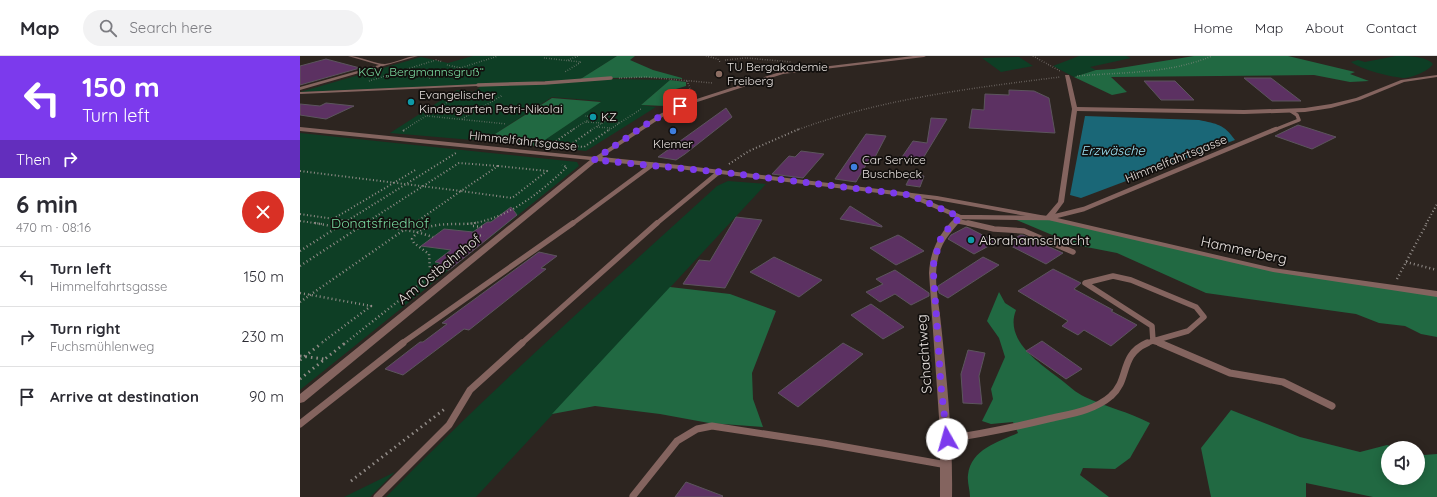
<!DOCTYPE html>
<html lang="en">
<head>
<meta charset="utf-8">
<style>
	:root { --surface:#fff; --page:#f2f2f3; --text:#2b2b33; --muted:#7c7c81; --line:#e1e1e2 }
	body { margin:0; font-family:Quicksand,sans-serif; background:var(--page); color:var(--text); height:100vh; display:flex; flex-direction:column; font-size:15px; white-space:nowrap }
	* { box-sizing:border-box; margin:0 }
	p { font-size:13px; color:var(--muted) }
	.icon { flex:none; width:22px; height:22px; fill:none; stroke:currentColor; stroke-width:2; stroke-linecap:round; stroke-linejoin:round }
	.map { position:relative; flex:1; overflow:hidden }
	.details { display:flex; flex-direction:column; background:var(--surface); width:300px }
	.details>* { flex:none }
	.top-card { background:#7c3aed; color:#fff; overflow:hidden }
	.controls { position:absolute; left:1081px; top:385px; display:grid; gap:8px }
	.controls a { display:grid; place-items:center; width:44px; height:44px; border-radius:50%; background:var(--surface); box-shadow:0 2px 10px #0003; font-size:20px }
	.pin { position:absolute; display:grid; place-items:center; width:34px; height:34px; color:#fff; margin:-17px; border-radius:8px; box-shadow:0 2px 6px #0006 }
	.me { position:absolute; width:44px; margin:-22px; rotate:353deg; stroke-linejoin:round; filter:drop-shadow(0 0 3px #0008) }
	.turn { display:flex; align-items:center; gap:14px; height:84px; padding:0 16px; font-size:18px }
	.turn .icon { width:52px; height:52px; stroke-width:2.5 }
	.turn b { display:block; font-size:28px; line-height:34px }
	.then { display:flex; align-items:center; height:38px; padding:0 16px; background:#0003; gap:8px; font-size:15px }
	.round { display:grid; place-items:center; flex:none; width:42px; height:42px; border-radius:21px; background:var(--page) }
	.summary { display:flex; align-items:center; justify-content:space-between; height:68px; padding:0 16px }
	h1 { font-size:24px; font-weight:700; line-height:30px }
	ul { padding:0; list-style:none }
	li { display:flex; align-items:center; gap:12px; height:60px; padding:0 16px; border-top:1px solid var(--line) }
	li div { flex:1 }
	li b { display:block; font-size:15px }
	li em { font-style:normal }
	header { display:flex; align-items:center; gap:24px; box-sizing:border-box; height:56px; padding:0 20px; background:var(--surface); border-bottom:1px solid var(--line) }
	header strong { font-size:19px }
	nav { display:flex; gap:22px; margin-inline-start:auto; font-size:14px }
	.search { width:280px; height:36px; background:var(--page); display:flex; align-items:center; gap:10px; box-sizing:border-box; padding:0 14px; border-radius:22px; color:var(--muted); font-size:15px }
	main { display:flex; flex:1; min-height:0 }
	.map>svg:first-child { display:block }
	.green { fill:#0e3e25 }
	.forest { fill:#216942 }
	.water { fill:#1a6777 }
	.building { fill:#5c3162; stroke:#5c555d }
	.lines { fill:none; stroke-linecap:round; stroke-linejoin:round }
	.path-far3 { stroke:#938d89; stroke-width:1.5; stroke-dasharray:0.5 2; stroke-linecap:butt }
	.path-far2 { stroke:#938d89; stroke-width:2; stroke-dasharray:1 2.5; stroke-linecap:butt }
	.path-far1 { stroke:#938d89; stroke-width:2.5; stroke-dasharray:1 3; stroke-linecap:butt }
	.path { stroke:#938d89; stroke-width:3; stroke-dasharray:1.5 4; stroke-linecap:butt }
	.service-far3 { stroke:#84645f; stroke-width:3.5 }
	.service-far2 { stroke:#84645f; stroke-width:4.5 }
	.service-far1 { stroke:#84645f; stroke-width:5.5 }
	.service { stroke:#84645f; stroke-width:7 }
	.minor { fill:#84645f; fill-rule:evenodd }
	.route { stroke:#7c3aed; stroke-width:7; stroke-dasharray:0 12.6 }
	.education-dot { fill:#8d6e63; stroke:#120f0d; stroke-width:1.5 }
	.culture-dot { fill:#0f9aa8; stroke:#120f0d; stroke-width:1.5 }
	.shop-dot { fill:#3f7fe0; stroke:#120f0d; stroke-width:1.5 }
	.labels { text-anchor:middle; stroke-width:3.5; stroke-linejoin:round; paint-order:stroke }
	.far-poi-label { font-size:12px; fill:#e9e3e0; stroke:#120f0d; text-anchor:start }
	.far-park-label { font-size:12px; fill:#79daa0; stroke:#120f0d }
	.far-street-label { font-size:12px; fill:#e9e3e0; stroke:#120f0d }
	.far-water-label { font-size:13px; font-style:italic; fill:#9ee5f7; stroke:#120f0d }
	.park-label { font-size:14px; fill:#79daa0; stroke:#120f0d }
	.poi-label { font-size:14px; fill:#e9e3e0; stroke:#120f0d; text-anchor:start }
	.street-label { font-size:14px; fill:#e9e3e0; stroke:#120f0d }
</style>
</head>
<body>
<header>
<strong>Map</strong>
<div class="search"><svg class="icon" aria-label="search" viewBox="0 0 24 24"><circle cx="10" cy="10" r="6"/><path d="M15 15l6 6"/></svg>Search here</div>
<nav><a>Home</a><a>Map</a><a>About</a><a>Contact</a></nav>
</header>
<main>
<section class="details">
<div class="top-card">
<div class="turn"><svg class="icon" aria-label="left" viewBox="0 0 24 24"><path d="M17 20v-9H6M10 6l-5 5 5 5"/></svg><div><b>150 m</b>Turn left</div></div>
<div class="then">Then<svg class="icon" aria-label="right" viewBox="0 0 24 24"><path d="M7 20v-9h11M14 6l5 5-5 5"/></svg></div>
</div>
<div class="summary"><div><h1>6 min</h1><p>470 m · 08:16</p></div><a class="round" style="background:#d93025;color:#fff"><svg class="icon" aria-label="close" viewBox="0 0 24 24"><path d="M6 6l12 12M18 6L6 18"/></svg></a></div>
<ul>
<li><svg class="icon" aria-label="left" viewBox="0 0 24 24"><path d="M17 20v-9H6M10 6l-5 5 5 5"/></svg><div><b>Turn left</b><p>Himmelfahrtsgasse</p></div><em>150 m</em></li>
<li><svg class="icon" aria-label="right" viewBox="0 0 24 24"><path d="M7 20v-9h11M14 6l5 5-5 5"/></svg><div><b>Turn right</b><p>Fuchsmühlenweg</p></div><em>230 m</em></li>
<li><svg class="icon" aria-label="arrive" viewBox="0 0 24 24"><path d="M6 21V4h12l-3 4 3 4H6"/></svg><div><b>Arrive at destination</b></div><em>90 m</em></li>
</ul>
</section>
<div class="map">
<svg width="1137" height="441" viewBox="0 0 1137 441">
	<rect width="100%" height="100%" fill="#2d2520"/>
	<path class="green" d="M173 0H317L279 24 0 36 121 1 148 7Z
		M779 0H826L831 2 790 11 796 14 774 21 753 10Z
		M1096 0C1108 0 1126 0 1133 8 1129 15 1113 21 1105 22 1093 22 1060 13 1051 6L1058 4 1065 6Z
		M719 1 733 10 701 16 682 2Z
		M310 23 370 24 341 49 356 51 286 95 236 90 301 45 252 41 184 85 90 77 157 34 174 36 181 30Z
		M0 77 277 106 279 110 192 180 176 178 155 195 170 197 0 334Z
		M428 125 466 128 176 441H86C192 333 305 232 417 130Z
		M95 416 70 441H44Z"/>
	<path class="forest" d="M317 0H335L330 4 353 14 382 22V23C347 21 314 21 279 24Z
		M894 0H988L1055 16 1050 18 1069 25 1050 26 1014 19 811 21 827 36 812 39 774 21 796 14 814 13Z
		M370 24 386 26V30L376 33 375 37 386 40 365 50 341 49Z
		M252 42 301 46 236 90 184 85Z
		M748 162 973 214 1137 238V281L1121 278 1105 270 1079 267 1056 258 906 237 817 197 776 189 714 163Z
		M370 231 430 238 476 255 452 317 453 343 463 371 409 367 360 358 295 350 252 358Z
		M699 236 705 247 716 254C704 284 739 307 760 323 768 329 776 337 785 341 806 351 829 356 850 367L830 402 815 413 783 412 780 419 809 441H670C670 434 667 426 668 419 671 393 698 386 718 377L713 366 691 368 682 365 693 343 691 333 705 301 699 282 687 265Z
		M931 354 1000 381 1060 396 1087 389 1098 392H1088V422H1118V397L1124 399 1137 398V441H1073L1006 427V441H911L901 392Z"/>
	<path class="water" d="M785 60 899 64C917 68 924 68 935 84L781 142 770 139Z"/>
	<path class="building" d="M26 3 60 12 0 29V10Z
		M944 22H971L1001 45H972Z
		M844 25H875L894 44H861Z
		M709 34 734 35 749 42 755 77 669 72 672 53 684 54 685 38 709 39Z
		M26 47 54 50 26 63 0 59V48L20 50Z
		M426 52 432 61 385 98 376 104 358 101Z
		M631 62 647 63 622 104 602 101 613 85 627 87Z
		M998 69 1008 72 1036 81 1012 93 975 80Z
		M566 78 586 80 573 105 569 104 556 126 535 123Z
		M501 95 524 98 503 122 472 118 489 100 495 101Z
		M611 119 624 120 620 131 606 129Z
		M550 150 582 170V171L540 163Z
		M211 151 217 159 149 214 133 212 140 207 135 206 151 194 121 190 144 173 173 176 187 166H191Z
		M436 161 462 164 425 232 383 228 399 204 410 205Z
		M666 171 669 172 696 186 674 198 648 183 651 179Z
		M598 179 602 181 624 195 596 209 570 192Z
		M720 179H723L763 197 746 208 707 188Z
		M239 196 257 200 241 212 246 213 169 274 164 273 103 319 85 313 120 286H123L147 268 142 267Z
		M474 201 522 224 499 241 450 216Z
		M683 201 699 209 648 242 639 237 638 230Z
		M753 213 781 227 774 233 813 254 811 255 837 269 811 290 784 274 778 279 762 270 768 265 718 235Z
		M595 214 629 237V240L611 249 595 238 580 246 566 236 583 228 576 223Z
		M571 248 604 271 583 283 551 259Z
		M742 285 782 313 766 323 726 295Z
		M543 287 563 298 498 351 478 337Z
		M668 294 685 297 679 320 682 348 663 347 661 318Z
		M386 426 423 440 422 441H375Z"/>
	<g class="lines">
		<path class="path-far3" d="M406 0 418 3 420 6
			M733 0 760 15
			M244 2 281 6 265 16
			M268 4 278 0
			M425 4 446 2 492 6
			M147 9 161 12
			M777 20C823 16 869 18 912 0
			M129 22 198 0
			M319 22 346 21 413 27
			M69 25 136 4 143 6
			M387 25 392 37
			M127 60 206 68
			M162 63 203 39
			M306 65 319 67
			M286 66 302 67 291 74
			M302 67 310 62
			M297 71 310 72
			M104 74 160 38
			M272 74 293 61 285 60
			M309 74 341 53
			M497 74C580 43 672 32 760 21"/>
		<path class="path-far2" d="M103 75 106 73
			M253 87 274 73
			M253 88 284 91 310 73
			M270 89 293 73
			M429 108 449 95 499 73
			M198 110 247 115 212 142 161 135Z
			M0 115 161 135
			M0 158 68 168
			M33 163 117 113
			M0 165 22 168
			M42 168 156 97
			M64 168 159 107 198 110
			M113 168 161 135
			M167 168C206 164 239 138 267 111L262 109
			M1126 168 1137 148"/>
		<path class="path-far1" d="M15 167 31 170
			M62 167 117 176 133 181
			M173 170 183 171
			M176 179 184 180
			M0 195 44 167
			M1106 206 1137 214
			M0 210 66 167
			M139 216 130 214 129 198 114 187 112 183C125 163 155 170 176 167
			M1097 223 1127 167
			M0 237 71 250 20 288
			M0 246 114 167
			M44 288 135 216"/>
		<path class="path" d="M0 300 24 303
			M0 304 22 287
			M0 323 45 287
			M51 425 146 352"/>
		<path class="service-far3" d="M178 29 245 27 311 22
			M974 74 999 64 997 59 991 55"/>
		<path class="service-far2" d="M610 139 660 161 748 162 784 153 976 73
			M656 165 672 168
			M272 168 352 109
			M356 168 419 116"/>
		<path class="service-far1" d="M668 167 694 173 724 175 773 196
			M813 220 831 224 896 251 904 261 888 275 853 285 852 270 785 227Z
			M101 288 273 167
			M221 288 357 167
			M845 288 853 285 863 288"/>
		<path class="service" d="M860 287 930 317 983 326 1032 350
			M0 368 103 287
			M647 383C681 378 715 371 748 363 769 358 794 355 811 340 830 324 819 299 847 287
			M333 440 377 385 397 373 412 370 523 387 647 409
			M77 441 149 369 170 334 222 287"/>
		<path class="minor" d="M48 0C60 0 75 8 85 8 96 7 106 0 118 0L0 34V31L79 9Z
			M613 0H626L624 1 483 18 382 51 364 60 302 101 379 109 637 140 746 160 758 146 772 53 765 19H769L771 25 777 51 944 54 1005 52 1031 48 1056 42 1101 24 1137 19V21L1104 26 1060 44 1031 52 1005 56 944 58 777 55 764 146 753 161 973 212 1137 235V241L973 216 748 164 637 144 379 113 297 105 4 346 0 347V338L290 104 0 75V71L295 101 360 58 378 49 480 16Z
			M180 28V30H178L0 38V36Z
			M660 159 664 161C653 174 642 184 638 202 633 224 639 246 641 268 647 325 653 383 652 441H640V376L629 217C630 197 637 182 650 167 653 164 656 160 660 159Z"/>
	</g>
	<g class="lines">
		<path class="route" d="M380 50 348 67 294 104 420 116 610 139 660 161 645 176 640 184 633 210 641 330 647 383"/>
	</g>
	<circle class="education-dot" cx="419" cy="18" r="4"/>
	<g class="culture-dot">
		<circle cx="111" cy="46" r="4"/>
		<circle cx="293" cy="61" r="4"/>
		<circle cx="671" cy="184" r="4"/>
	</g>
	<g class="shop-dot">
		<circle cx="373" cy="75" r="4"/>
		<circle cx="554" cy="111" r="4"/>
	</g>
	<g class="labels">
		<g class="far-poi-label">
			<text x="427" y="15">TU Bergakademie<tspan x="427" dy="14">Freiberg</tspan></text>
			<text x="119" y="43">Evangelischer<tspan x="119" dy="14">Kindergarten Petri-Nikolai</tspan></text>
			<text x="301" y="65">KZ</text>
			<text x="373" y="92" text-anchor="middle">Klemer</text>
			<text x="562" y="108">Car Service<tspan x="562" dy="14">Buschbeck</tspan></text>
		</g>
		<g class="far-park-label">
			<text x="121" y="20">KGV „Bergmannsgruß“</text>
		</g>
		<g class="far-street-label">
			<text transform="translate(223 85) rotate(6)" y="4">Himmelfahrtsgasse</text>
			<text transform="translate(876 103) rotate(-22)" y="4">Himmelfahrtsgasse</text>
		</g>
		<g class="far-water-label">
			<text x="813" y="99">Erzwäsche</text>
		</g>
		<g class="park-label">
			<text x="80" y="172">Donatsfriedhof</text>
		</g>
		<g class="poi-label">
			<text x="679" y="189">Abrahamschacht</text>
		</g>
		<g class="street-label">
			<text transform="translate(944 194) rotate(12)" y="5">Hammerberg</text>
			<text transform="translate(139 213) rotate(-39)" y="5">Am Ostbahnhof</text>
			<text transform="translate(624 298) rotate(-94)" y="5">Schachtweg</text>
		</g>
	</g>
</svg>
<div class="controls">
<a><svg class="icon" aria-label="sound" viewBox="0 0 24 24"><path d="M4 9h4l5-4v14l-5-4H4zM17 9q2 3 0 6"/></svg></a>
</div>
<div class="pin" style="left:380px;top:50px;background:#d93025"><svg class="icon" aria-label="arrive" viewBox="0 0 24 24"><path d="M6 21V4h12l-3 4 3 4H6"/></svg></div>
<svg class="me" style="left:647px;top:383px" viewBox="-20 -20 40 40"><circle r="19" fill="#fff"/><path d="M0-13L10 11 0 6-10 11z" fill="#7c3aed"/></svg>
</div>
</main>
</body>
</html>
